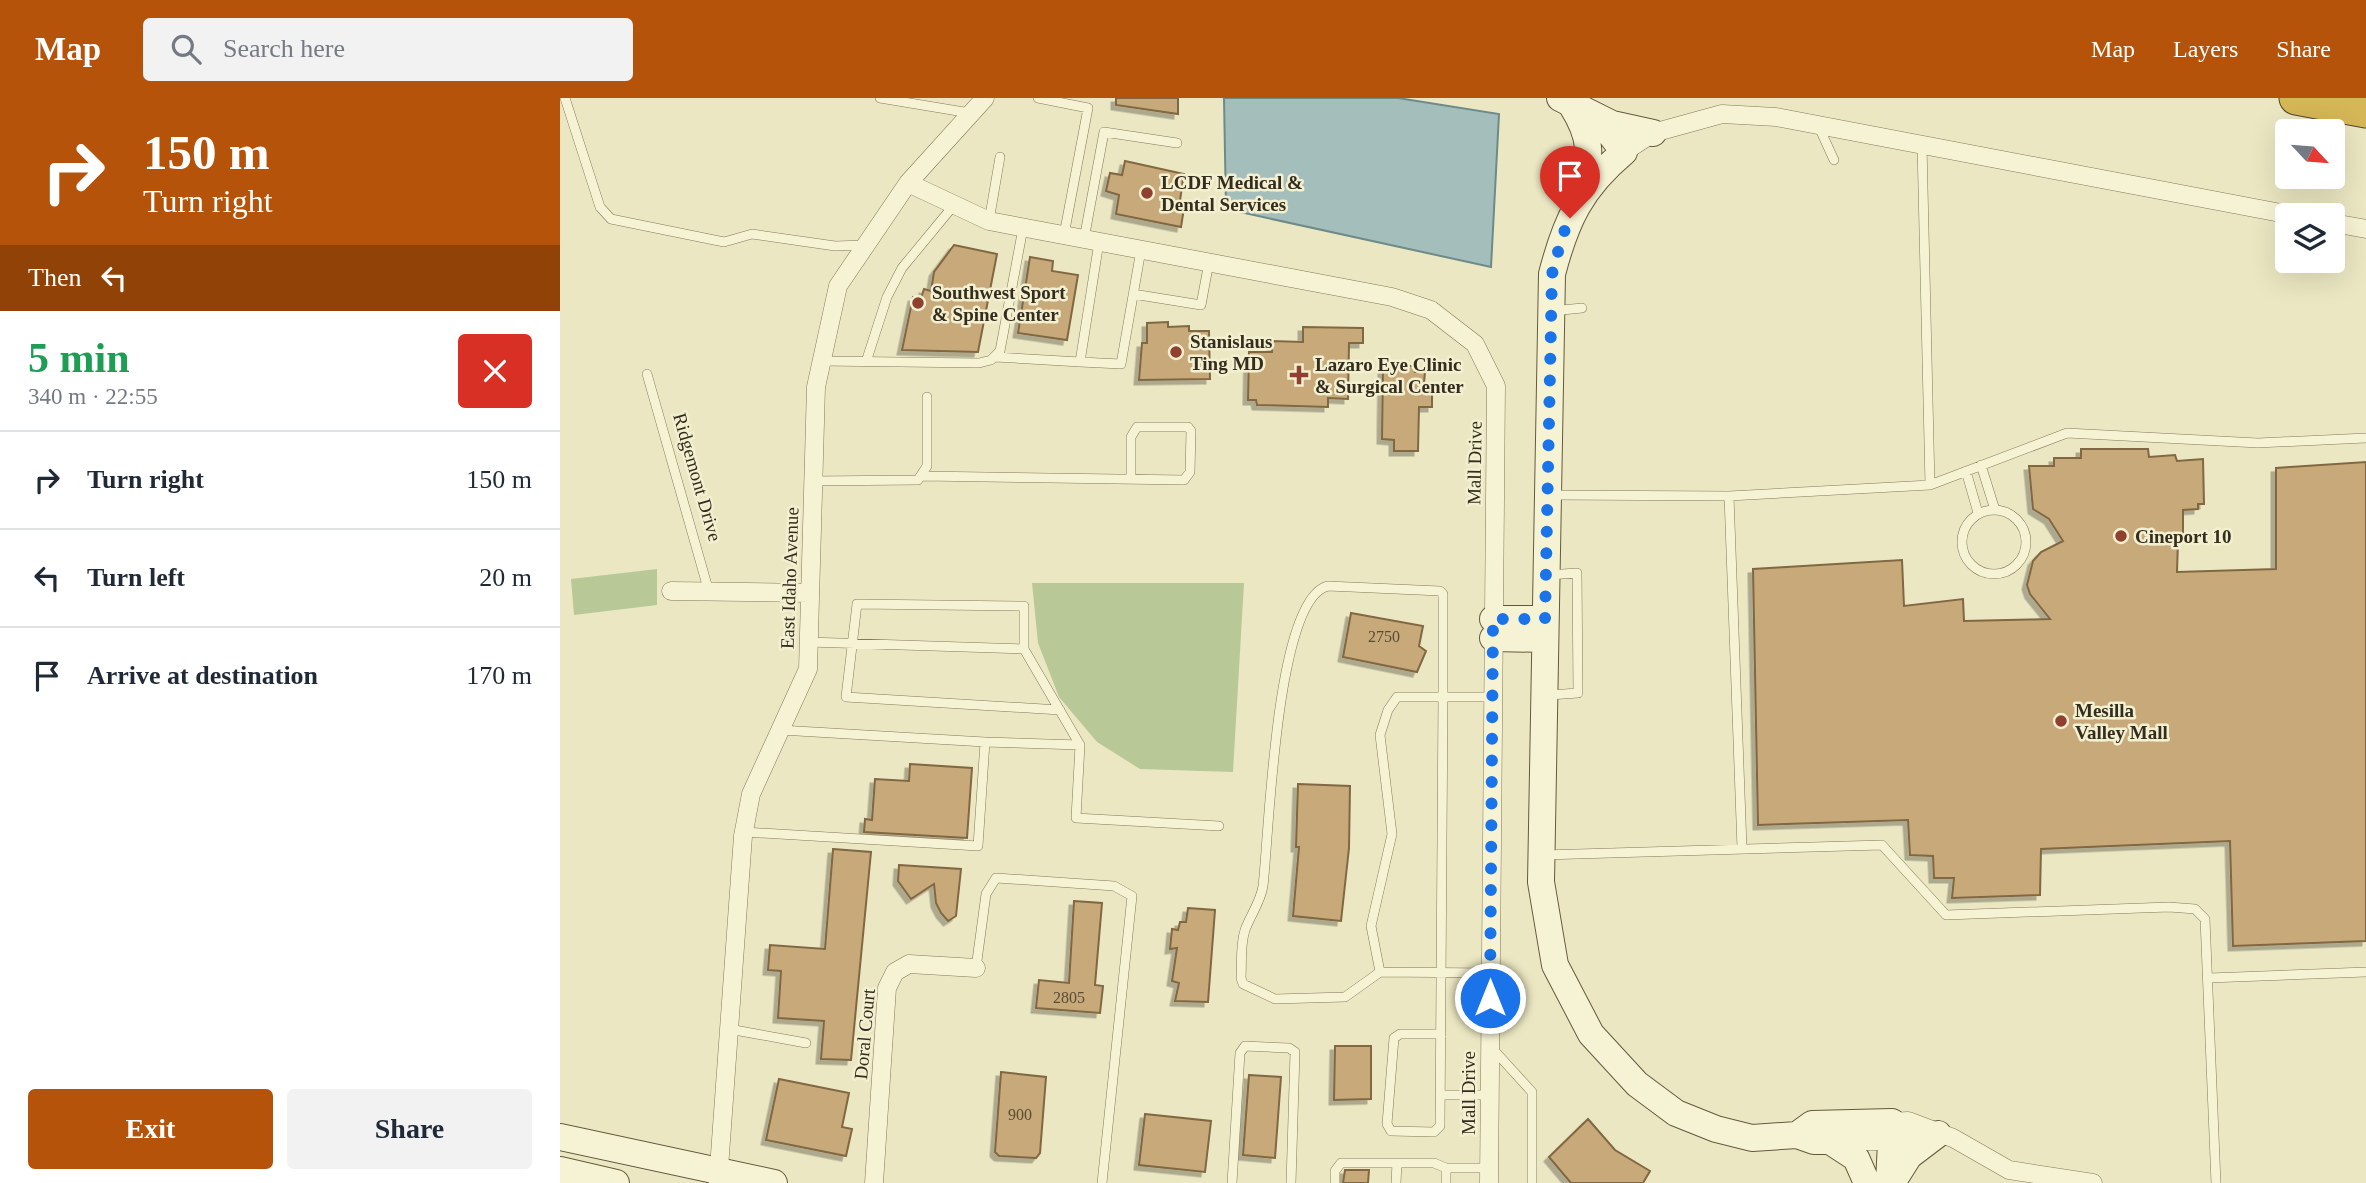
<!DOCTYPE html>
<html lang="en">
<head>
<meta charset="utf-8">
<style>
	:root { --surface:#fff; --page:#f2f2f3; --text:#1f2937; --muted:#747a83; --line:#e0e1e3; --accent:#b45309 }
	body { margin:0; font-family:"Times New Roman",serif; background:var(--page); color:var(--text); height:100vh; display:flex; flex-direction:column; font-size:26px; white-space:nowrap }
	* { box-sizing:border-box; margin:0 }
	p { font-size:23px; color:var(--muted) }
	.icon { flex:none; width:38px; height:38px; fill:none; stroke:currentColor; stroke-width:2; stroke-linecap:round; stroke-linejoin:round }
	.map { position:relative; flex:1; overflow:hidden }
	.sheet { display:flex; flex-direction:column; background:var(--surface); width:560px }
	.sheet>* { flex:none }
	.top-card { background:#b45309; color:#fff; overflow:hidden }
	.needle { width:46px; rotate:116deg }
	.controls { position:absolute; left:1715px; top:21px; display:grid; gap:14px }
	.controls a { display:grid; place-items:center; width:70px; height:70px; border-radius:7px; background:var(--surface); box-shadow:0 7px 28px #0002; font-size:35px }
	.pin { position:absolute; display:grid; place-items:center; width:60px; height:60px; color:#fff; margin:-72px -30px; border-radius:50% 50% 50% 0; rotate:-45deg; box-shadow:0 0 7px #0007 }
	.pin .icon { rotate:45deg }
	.me { position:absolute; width:77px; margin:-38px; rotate:0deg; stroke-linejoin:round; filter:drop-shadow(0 0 5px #0008) }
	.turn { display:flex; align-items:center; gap:24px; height:147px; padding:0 28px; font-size:32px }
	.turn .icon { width:91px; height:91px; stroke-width:2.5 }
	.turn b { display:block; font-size:49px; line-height:60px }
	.then { display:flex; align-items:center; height:66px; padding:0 28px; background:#0003; gap:14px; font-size:26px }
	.round { display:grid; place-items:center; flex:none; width:74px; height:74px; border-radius:7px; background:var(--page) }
	.headline { display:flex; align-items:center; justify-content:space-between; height:119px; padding:0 28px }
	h1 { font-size:42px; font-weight:700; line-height:52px; color:#1e9e55 }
	.button { display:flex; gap:14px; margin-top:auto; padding:14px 28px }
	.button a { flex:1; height:80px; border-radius:7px; background:var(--accent); color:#fff; font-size:28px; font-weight:700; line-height:80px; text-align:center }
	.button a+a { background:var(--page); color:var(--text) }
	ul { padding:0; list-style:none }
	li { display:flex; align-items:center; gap:21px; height:98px; padding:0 28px; border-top:2px solid var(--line) }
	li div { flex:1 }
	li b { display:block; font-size:26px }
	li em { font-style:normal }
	header { display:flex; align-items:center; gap:42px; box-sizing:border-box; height:98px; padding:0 35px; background:var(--accent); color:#fff }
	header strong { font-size:33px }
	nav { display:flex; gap:38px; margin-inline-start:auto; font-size:24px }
	.search { width:490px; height:63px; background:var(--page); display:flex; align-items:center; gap:18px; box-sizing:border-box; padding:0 24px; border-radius:7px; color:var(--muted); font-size:26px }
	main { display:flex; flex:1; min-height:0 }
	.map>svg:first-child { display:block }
	.green { fill:#b9c897 }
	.water { fill:#a4bebb; stroke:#6c8b89; stroke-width:2 }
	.building { fill:#c7a97a; stroke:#816742; stroke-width:2; filter:url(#shadow) }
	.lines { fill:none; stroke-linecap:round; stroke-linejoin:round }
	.lane-casing { stroke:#84785a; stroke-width:10 }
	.street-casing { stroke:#84785a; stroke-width:19 }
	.secondary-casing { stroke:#65593d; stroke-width:28 }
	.highway-casing { stroke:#51462e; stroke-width:35 }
	.lane { stroke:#f6f3d4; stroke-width:9 }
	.street { stroke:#f6f3d4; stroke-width:18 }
	.secondary { stroke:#f6f3d4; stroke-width:26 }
	.highway { stroke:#d6b757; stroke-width:33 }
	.route { stroke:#1a73e8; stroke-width:12; stroke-dasharray:0 21.6 }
	.poi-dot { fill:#8f402e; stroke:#f3f0d1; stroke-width:2.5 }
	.labels { text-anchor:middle; stroke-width:5; stroke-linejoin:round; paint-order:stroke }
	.number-label { font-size:16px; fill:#594c35 }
	.poi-label { font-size:19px; font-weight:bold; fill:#342d1e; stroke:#f3f0d1; text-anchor:start }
	.street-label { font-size:19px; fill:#342d1e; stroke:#f3f0d1 }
</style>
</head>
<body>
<header>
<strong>Map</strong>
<div class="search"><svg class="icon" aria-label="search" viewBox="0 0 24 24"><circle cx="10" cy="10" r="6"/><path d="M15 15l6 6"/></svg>Search here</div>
<nav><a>Map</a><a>Layers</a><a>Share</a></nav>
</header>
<main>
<section class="sheet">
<div class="top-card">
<div class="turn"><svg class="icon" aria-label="right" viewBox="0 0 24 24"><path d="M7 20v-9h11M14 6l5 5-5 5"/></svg><div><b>150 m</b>Turn right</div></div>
<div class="then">Then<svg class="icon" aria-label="left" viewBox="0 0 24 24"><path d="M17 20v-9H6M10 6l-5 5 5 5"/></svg></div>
</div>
<div class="headline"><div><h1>5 min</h1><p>340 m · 22:55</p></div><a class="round" style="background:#d93025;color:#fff"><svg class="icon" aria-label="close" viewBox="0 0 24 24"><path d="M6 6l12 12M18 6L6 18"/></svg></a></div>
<ul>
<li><svg class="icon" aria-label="right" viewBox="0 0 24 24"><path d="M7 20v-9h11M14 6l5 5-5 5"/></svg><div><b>Turn right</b></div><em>150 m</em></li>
<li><svg class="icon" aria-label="left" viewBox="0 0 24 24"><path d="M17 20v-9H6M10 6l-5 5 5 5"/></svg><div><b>Turn left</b></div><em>20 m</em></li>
<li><svg class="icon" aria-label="arrive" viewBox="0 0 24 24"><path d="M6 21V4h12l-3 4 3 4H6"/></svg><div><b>Arrive at destination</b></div><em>170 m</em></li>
</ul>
<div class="button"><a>Exit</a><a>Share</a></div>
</section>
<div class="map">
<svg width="1806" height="1085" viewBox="0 0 1806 1085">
	<defs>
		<filter id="shadow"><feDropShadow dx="-4.5" dy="4.5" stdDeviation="0" flood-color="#0004"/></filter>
	</defs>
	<rect width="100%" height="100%" fill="#ebe7c2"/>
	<path class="green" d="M97 471V507L14 517 11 481Z
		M472 485H684L673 674 580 671 537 644 499 599 478 545Z"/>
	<path class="water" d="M664 0H838L939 16 931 169 666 111Z"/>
	<path class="building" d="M556 0H618V16L556 7Z
		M565 63 624 76 619 109 624 110 621 129 556 116 559 97 546 93 550 75 562 77Z
		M394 147 437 156 418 254 342 252 353 199 361 200 364 191 371 193 374 174Z
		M470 159 493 163 492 173 518 177 507 242 458 235Z
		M608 224V229L629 228V233H649L650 281 579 282 582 245H587V225Z
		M743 229 803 230V245H789L788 301 768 300V309L697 307 696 302H688L689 254H712V243L743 244Z
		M823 268H855V274H865L864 285H872V309H859L858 353H834V342L822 341Z
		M1521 351H1588L1589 359 1615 357 1617 363 1643 361 1644 406H1638V411L1623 412V443H1618L1617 474 1716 471V370L1806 364V843L1673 848 1670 743 1481 751 1480 797 1392 800 1394 780H1374L1373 758 1350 757 1348 722 1198 727 1193 471 1342 462 1344 508 1403 501 1404 523 1490 521 1470 496 1467 487 1473 463 1481 454 1503 443 1489 421 1473 411 1469 368H1494V360H1521Z
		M791 515 863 528 859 548 866 553 857 574 783 559Z
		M350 666 412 670 407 740 304 734 305 721 312 722 315 681 349 683Z
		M738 686 790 688 789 750 781 823 733 818 739 749H736Z
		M273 751 311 754 291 962 261 961 264 923 218 920 221 873 208 872 210 847 265 851Z
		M339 767 401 771 396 818 388 823 381 815 376 805 374 786 351 801 338 783Z
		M514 803 542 805 535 887 543 888 540 915 476 910 479 882 509 885Z
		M628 810 655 812 648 904 615 903 619 885 612 883 617 850 610 851 612 831 618 832 620 824H626Z
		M775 948H811V1001L774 1002Z
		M441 974 486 979 480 1055 476 1060 439 1058 435 1054Z
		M689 977 721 979 715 1060 683 1057Z
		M219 981 289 995 282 1029 292 1031 286 1058 206 1042Z
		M585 1016 651 1023 645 1074 579 1067Z
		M1028 1021 1055 1052 1090 1073 1083 1085H1011L989 1059Z
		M809 1072 808 1085H783L785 1072Z"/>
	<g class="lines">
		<defs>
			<path id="lane" d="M5 0 40 109 51 121 164 144 192 136 275 148 305 147
				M320 0 410 15
				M478 0 528 10 504 137
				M1258 27 1274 62
				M1362 47 1370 387
				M429 123 440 59
				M524 141 544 34 617 45
				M573 196 641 207 649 164
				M992 213 1022 210
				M435 259 520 264 539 144
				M262 263 419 265 431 262 440 253 463 130
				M306 264 327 199 342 170 394 107
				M520 264 561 266 581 152
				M87 276 149 494
				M1421 367 1435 412
				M1406 373 1418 415
				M363 378 624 382 630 374 631 333 628 329H577L571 339V381
				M253 383 358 382 367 368V299
				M992 397 1169 398 1370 387 1507 335 1698 345 1806 340
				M1169 398 1182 750
				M1402 444a32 32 0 1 1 64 0a32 32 0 1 1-64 0Z
				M988 477 1017 475 1018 595 989 597
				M248 544 464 551 520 647
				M464 551V508L297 506 286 599 500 612
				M425 644 520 647 516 720 659 728
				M184 734 418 748 425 644 220 632
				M983 757 1322 747 1386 817 1609 809 1635 811 1645 821 1656 1085
				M416 870 426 796 436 780 554 788 572 798 542 1085
				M820 874 811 828 832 736 820 637 828 612 837 599H883L880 1028 874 1034 831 1033 827 1026 834 940 840 936H881
				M930 875 820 874 785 899 715 901 683 886 681 880C682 865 680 847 685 832 690 818 701 803 703 788 709 740 715 500 768 488L880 493 883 496V599H932
				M1649 880 1806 874
				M169 931 246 945
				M931 949 972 994V1085
				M880 997H929
				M672 1085 680 955 685 948 729 950 735 954 731 1085
				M775 1085V1073L781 1065H874L886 1070H929
				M836 1085 837 1065
				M886 1085V1070"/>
			<path id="street" d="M1064 54 1093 35 1162 16 1216 19 1731 117
				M348 85 429 123 832 199 871 212 915 246 936 288 929 1085
				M1773 125 1806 131
				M111 493 249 495
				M1332 1024 1348 1023 1393 1040 1449 1072 1533 1085
				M1270 1043H1331L1371 1037
				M158 1084 183 738 191 696 248 571 256 289 278 188 348 85 425 0
				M314 1085 327 890 335 874 349 866 416 870"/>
			<path id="secondary" d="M1000 0 1052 26 1093 35
				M1012 8C1033 41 1031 59 1021 96
				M1038 20 1064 54C1021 90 1006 122 992 176L981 784 995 867 1031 936 1077 986 1116 1015 1156 1031 1192 1040 1237 1037 1254 1043H1270L1296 1060 1307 1085
				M933 521H985
				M933 540 985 541
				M1241 1034 1252 1026 1332 1024 1329 1085
				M0 1039 214 1085
				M0 1072 56 1085
				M1332 1085 1349 1058 1378 1036"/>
			<path id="highway" d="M1736 0 1806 13"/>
		</defs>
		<use href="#lane" class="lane-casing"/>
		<use href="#street" class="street-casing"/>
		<use href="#secondary" class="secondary-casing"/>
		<use href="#highway" class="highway-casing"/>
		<use href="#lane" class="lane"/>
		<use href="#street" class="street"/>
		<use href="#secondary" class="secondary"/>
		<use href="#highway" class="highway"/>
	</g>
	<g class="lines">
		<path class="route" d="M930 900 933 521H985L992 176 1002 139 1010 120"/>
	</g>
	<g class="poi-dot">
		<circle cx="587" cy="95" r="7"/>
		<circle cx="358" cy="205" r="7"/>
		<circle cx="616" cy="254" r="7"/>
		<path d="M735.5 266.5h7v7h7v7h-7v7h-7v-7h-7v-7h7z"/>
		<circle cx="1561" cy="438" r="7"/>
		<circle cx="1501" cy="623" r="7"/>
	</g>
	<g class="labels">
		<g class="number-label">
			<text x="824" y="544">2750</text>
			<text x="509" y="905">2805</text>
			<text x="460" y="1022">900</text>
		</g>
		<g class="poi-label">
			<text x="601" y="91">LCDF Medical &amp;<tspan x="601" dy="22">Dental Services</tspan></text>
			<text x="372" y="201">Southwest Sport<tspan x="372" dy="22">&amp; Spine Center</tspan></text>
			<text x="630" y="250">Stanislaus<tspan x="630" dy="22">Ting MD</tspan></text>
			<text x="755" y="273">Lazaro Eye Clinic<tspan x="755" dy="22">&amp; Surgical Center</tspan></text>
			<text x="1575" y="445">Cineport 10</text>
			<text x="1515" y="619">Mesilla<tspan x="1515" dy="22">Valley Mall</tspan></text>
		</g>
		<g class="street-label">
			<text transform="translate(914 365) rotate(-89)" y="7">Mall Drive</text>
			<text transform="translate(138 379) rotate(74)" y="7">Ridgemont Drive</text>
			<text transform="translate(229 480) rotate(-88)" y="7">East Idaho Avenue</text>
			<text transform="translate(304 936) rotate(-85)" y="7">Doral Court</text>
			<text transform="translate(908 995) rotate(-90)" y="7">Mall Drive</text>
		</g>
	</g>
</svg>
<div class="controls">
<a><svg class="needle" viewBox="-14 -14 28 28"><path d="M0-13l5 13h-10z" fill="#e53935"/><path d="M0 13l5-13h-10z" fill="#747a83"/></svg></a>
<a><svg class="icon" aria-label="layers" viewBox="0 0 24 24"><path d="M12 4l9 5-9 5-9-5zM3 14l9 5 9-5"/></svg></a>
</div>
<div class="pin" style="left:1010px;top:120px;background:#d93025"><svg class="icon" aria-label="arrive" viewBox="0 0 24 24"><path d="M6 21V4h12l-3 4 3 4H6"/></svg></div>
<svg class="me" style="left:930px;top:900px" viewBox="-20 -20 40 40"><circle r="17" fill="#1a73e8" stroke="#fff" stroke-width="3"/><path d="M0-11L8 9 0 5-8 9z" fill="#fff"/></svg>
</div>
</main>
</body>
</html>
